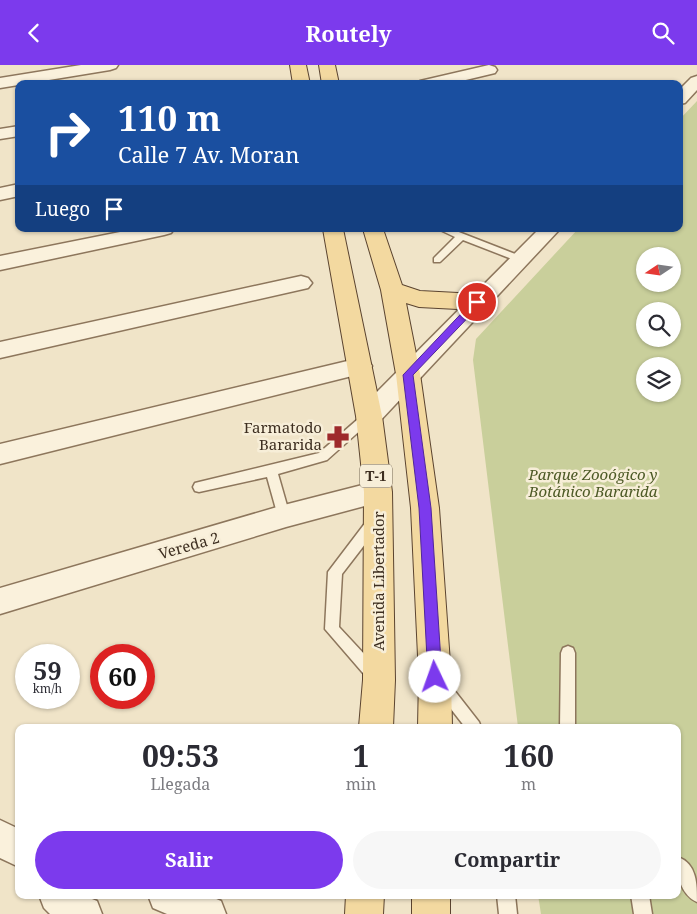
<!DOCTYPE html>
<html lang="es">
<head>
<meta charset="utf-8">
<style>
	:root { --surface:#fff; --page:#f7f7f7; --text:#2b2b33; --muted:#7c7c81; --accent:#7c3aed }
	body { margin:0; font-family:"Noto Serif",serif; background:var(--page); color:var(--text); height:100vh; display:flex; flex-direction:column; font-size:19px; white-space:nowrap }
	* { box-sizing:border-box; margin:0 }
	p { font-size:16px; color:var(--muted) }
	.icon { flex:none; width:28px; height:28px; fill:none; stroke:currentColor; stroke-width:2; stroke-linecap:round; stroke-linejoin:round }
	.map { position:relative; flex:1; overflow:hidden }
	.details { position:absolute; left:15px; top:659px; width:666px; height:175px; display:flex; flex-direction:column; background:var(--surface); border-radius:10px; box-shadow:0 1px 4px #0004 }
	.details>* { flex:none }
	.top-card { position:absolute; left:15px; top:15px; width:668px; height:152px; border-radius:10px; box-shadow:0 1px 4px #0004; background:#1a4fa0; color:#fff; overflow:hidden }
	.needle { width:32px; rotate:257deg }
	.tools { position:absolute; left:636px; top:182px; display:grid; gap:10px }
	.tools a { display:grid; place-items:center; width:45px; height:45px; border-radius:50%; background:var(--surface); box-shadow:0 1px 4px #0004; font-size:25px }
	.speed { position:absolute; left:15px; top:579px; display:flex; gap:10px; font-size:25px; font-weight:700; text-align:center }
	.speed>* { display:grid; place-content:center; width:65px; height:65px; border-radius:50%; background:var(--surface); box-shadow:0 1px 4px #0004; line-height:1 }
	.speed small { font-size:12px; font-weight:400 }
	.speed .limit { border:8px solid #d22; background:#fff; color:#111 }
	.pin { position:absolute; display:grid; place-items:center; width:42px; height:42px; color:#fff; margin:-21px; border:2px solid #fff; border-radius:50%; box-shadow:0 1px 5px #0007 }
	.me { position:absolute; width:55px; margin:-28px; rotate:357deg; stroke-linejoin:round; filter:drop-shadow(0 0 4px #0008) }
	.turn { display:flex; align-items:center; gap:18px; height:105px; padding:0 20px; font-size:22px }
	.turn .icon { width:65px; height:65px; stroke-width:2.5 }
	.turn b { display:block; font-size:35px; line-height:42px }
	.then { display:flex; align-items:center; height:48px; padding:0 20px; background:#0003; gap:10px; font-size:19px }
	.eta { display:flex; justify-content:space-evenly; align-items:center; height:85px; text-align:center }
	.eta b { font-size:30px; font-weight:700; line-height:35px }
	.primary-button { display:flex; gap:10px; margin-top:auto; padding:10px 20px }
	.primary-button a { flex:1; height:58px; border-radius:30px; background:var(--accent); color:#fff; font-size:20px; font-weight:700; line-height:58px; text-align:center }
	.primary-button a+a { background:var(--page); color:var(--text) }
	header { display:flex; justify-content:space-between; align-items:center; height:65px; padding:0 20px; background:var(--accent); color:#fff; font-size:22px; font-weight:700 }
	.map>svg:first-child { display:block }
	.green { fill:#c9cf9b; fill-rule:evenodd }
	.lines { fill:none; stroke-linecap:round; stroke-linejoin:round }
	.lane-casing { stroke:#8d765c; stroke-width:3 }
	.street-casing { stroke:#8d765c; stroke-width:3 }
	.primary-casing { stroke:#5b4430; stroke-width:2 }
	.lane { fill:#faf1dc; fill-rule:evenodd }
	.street { fill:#faf1dc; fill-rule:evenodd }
	.primary { fill:#f3d9a0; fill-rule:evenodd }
	.route { fill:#7c3aed; stroke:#51269a }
	.labels { text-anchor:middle; stroke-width:5; stroke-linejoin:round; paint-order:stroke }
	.shield { fill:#f7eed8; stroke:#756857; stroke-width:1 }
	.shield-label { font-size:14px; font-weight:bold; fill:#3d2e20 }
	.poi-label { font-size:15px; fill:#3d2e20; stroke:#f7eed8; text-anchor:end }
	.park-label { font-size:15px; font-style:italic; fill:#4d5a26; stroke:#f7eed8 }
	.street-label { font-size:15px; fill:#3d2e20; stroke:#f7eed8 }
</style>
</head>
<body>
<header><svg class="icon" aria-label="back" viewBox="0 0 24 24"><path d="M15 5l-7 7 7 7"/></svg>Routely<svg class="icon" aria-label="search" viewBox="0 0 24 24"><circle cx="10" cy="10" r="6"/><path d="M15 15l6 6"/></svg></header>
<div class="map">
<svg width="697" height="849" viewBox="0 0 697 849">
	<rect width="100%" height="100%" fill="#f0e4c8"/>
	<path class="green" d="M697 36V849H541L538 830H678V662H518L473 295 476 274 578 164H679V55ZM645 191H672V219H645ZM645 246H672V274H645ZM645 301H672V329H645Z"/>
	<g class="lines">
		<defs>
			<path id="lane" d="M438 164H451L523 192 525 194 523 196H517L463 175 440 197H434V193L455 172Z
				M369 347 375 351 373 354 327 395 278 409 290 451 289 455 284 456 279 455 267 412 199 427 195 426 193 422 195 418 199 417 319 388 365 348Z
				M374 452 379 453 380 457 379 461 342 509 339 562 379 605 381 610 379 615 374 617 369 615 325 564 328 507 369 453Z
				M568 581 573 583 575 588V662H560L561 588 563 583Z
				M442 614 447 616 479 657 481 662H465L437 626 435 621 437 616Z
				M678 792C697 799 697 819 697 837 680 829 676 808 678 792Z
				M497 830H515L517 849H499Z
				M631 830H649L652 849H634Z"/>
			<path id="street" d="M81 0H118L116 3 110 5 0 23V13Z
				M489 0 495 2 497 5 495 8 449 19H418L420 16Z
				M697 11V25L685 38 679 39V25L691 13Z
				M19 61V71L0 74V64Z
				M19 119V131L0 135V123Z
				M135 164H174L171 168 164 170 0 205V191Z
				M539 164H560L378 358 369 360 360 358 357 351 360 344Z
				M301 211 308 213 312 218 308 223 0 293V277Z
				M360 293 368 295 372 301 368 307 0 399V379Z
				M378 416 387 419 391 427 387 435 286 462 0 549V523L284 440Z
				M0 755 19 764V802L0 793Z
				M39 830H82L97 836 102 849H50L44 843Z
				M148 830H207L221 836 226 849H167L153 843Z"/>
			<path id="primary" d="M290 0H306L310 19H293Z
				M319 0H335L339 19H322Z
				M323 164H343L382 351 392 427 395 615 393 662H359L363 615 364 427 356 351Z
				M363 164H383L402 220 420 226 477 229 485 232 488 237 485 242 477 245 419 242 406 238 420 309 439 443 451 612 452 662H418L419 612 411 443 396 309 381 225Z
				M346 830H384L383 849H345Z
				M412 830H450V849H412Z"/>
		</defs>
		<use href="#lane" class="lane-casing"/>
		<use href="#street" class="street-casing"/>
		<use href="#primary" class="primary-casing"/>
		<use href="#lane" class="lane"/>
		<use href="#street" class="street"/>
		<use href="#primary" class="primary"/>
	</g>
	<path class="route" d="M477 234 480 235V240L413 310 431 443 442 612 440 616 435 618 430 616 428 612 419 443 403 310 474 235Z"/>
	<defs>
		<symbol id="pharmacy-bare" viewBox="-9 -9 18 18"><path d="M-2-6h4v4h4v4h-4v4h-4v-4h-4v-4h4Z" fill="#9e2a2b" stroke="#f7eed8" stroke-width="2.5" paint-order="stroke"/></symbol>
	</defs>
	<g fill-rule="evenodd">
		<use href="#pharmacy-bare" x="322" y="356" width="32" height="32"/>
	</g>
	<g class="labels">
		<rect class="shield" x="360" y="399.5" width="32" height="23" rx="4"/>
		<g class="shield-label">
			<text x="376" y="416">T-1</text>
		</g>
		<g class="poi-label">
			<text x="322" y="368">Farmatodo<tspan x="322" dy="17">Bararida</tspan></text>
		</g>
		<g class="park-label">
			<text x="593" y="415">Parque Zooógico y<tspan x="593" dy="17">Botánico Bararida</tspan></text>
		</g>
		<g class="street-label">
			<text transform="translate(189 481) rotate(-16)" y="5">Vereda 2</text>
			<text transform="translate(379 516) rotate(-90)" y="5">Avenida Libertador</text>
		</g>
	</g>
</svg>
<div class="tools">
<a><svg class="needle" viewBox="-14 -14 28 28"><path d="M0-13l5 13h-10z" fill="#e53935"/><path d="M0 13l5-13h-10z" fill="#7c7c81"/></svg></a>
<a><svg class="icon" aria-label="search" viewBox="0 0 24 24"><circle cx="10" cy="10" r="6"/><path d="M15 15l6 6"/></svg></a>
<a><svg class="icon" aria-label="layers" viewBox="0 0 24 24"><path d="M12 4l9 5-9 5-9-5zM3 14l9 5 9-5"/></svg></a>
</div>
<div class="speed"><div>59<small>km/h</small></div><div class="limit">60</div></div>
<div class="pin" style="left:477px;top:237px;background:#d93025"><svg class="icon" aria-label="arrive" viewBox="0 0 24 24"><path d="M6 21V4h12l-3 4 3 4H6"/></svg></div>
<svg class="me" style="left:435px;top:612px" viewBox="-20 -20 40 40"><circle r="19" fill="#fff"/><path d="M0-13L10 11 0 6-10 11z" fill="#7c3aed"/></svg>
<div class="top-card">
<div class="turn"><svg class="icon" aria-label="right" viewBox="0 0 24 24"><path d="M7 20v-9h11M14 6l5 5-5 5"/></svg><div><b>110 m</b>Calle 7 Av. Moran</div></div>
<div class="then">Luego<svg class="icon" aria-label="arrive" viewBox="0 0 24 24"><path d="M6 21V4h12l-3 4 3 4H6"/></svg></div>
</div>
<section class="details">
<div class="eta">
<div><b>09:53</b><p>Llegada</p></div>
<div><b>1</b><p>min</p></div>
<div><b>160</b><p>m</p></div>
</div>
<div class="primary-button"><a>Salir</a><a>Compartir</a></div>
</section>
</div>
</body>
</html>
